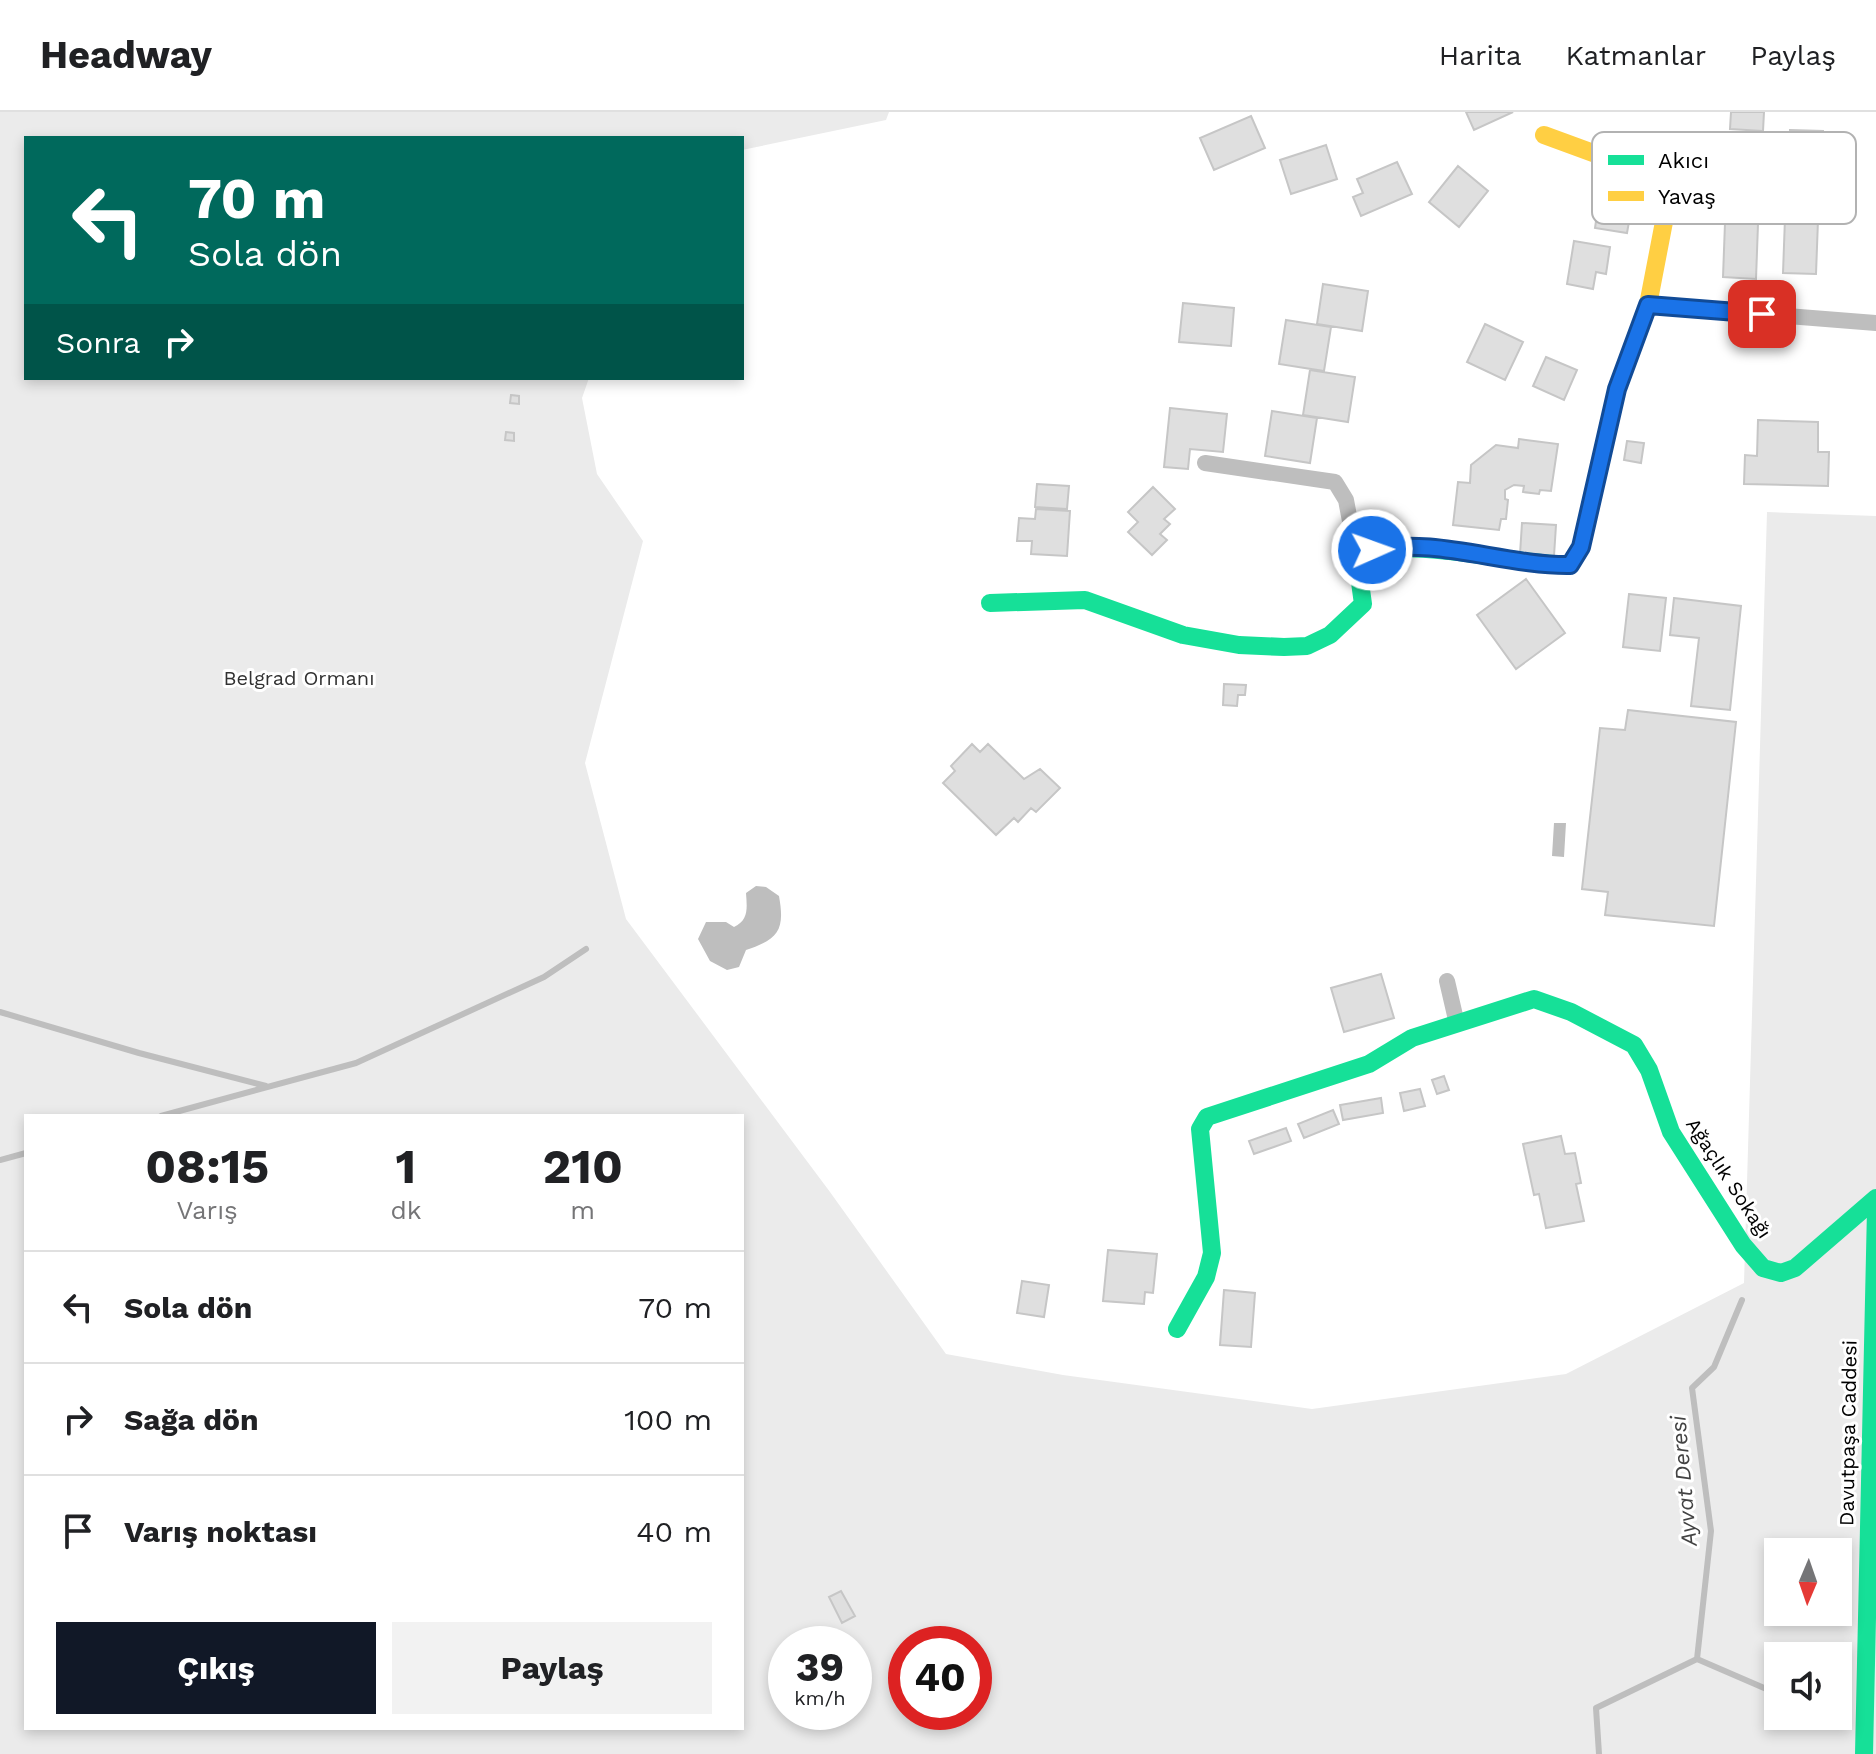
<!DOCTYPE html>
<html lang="tr">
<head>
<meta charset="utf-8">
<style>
	:root { --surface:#fff; --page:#f2f2f2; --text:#202124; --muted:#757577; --line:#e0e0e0; --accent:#111827 }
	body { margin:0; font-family:"Work Sans",sans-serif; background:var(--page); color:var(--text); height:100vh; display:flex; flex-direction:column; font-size:30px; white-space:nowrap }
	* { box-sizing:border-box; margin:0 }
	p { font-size:26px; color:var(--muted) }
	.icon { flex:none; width:44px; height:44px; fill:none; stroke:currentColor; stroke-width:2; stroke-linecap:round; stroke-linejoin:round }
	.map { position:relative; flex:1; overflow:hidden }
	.side { position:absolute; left:24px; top:1002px; width:720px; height:616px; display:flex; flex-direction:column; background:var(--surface); border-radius:0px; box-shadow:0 4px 12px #0003 }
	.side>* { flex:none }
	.banner { position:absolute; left:24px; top:24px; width:720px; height:244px; border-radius:0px; box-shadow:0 4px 12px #0003; background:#00695c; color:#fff; overflow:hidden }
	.needle { width:52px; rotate:182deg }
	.buttons { position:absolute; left:1764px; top:1426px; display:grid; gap:16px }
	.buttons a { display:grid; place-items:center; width:88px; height:88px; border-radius:0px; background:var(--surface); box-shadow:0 4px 12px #0003; font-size:40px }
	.speed { position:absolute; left:768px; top:1514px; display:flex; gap:16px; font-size:40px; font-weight:700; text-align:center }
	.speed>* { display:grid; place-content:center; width:104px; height:104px; border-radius:50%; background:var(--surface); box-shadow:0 4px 12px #0003; line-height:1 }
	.speed small { font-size:20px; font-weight:400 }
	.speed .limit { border:12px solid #d22; background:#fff; color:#111 }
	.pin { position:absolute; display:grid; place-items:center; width:68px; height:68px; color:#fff; margin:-34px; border-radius:16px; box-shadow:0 4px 12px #0006 }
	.me { position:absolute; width:88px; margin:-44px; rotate:88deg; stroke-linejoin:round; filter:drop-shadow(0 0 6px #0008) }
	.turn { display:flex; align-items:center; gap:28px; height:168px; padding:0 32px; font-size:36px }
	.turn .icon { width:104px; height:104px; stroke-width:2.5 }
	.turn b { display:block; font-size:56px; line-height:68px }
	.then { display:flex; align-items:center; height:76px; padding:0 32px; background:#0003; gap:16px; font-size:30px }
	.eta { display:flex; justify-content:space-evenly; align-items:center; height:136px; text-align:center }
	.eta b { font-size:48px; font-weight:700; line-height:56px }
	.primary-button { display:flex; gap:16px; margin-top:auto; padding:16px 32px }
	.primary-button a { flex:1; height:92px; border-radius:0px; background:var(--accent); color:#fff; font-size:32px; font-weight:700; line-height:92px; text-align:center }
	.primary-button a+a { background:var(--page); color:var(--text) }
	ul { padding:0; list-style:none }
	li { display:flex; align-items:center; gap:24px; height:112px; padding:0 32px; border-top:2px solid var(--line) }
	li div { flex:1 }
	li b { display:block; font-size:30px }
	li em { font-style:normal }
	header { display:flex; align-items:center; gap:48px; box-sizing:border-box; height:112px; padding:0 40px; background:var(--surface); border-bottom:2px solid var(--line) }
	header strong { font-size:38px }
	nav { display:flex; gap:44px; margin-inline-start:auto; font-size:28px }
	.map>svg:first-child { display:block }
	.green { fill:#ebebeb; fill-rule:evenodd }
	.water { fill:#bebebe }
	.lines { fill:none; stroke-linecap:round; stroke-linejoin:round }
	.stream { stroke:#bebebe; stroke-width:6 }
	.building { fill:#dfdfdf; stroke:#c6c6c6; stroke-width:2 }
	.street { stroke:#bebebe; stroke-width:16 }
	.fast { stroke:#16e098; stroke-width:18 }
	.slow { stroke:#ffcf43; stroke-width:18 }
	.route-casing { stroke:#114b97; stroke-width:20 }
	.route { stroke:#1a73e8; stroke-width:14 }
	.labels { text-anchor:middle; stroke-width:6; stroke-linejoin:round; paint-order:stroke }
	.park-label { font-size:20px; fill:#323232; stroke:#fff }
	.street-label { font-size:20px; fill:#000; stroke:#fff }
	.water-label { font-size:22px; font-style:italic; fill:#434343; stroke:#fff }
	.key { fill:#fff; stroke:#b2b2b2; stroke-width:2 }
	.key-label { font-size:22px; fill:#000 }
</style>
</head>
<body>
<header>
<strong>Headway</strong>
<nav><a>Harita</a><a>Katmanlar</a><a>Paylaş</a></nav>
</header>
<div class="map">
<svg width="1876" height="1642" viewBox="0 0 1876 1642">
	<rect width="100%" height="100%" fill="#fff"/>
	<path class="green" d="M0 0H889L886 8 742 38V26H26V266H589L582 286 597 362 643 429 585 651 626 807 830 1080 946 1242 1063 1263 1312 1297 1566 1262 1744 1171 1767 400 1876 404V1642H0ZM26 1004H742V1616H26ZM1778 1440H1838V1500H1778ZM786 1532H854V1600H786ZM906 1532H974V1600H906ZM1778 1544H1838V1604H1778Z"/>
	<path class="water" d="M1554 711H1566L1564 745 1552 744Z
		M756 774 766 775 779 784C785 818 779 827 746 838L739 855 727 858 710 849 698 827 706 810H726L734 815C749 808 747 796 746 781Z"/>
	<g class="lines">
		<path class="stream" d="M0 900 139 941 266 974
			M161 1004 356 951 544 865 586 837
			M0 1048 26 1041
			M1697 1547 1778 1582
			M1830 1604 1848 1612
			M1599 1642 1596 1596 1697 1547 1711 1419 1692 1276 1714 1255 1742 1188"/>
	</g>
	<path class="building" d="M1466 0H1513L1474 18Z
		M1731 0H1764L1763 19 1730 17Z
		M1251 4 1265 36 1214 58 1200 26Z
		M1790 18 1823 19 1820 74 1788 72Z
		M1326 33 1337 67 1291 82 1280 48Z
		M1397 50 1412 82 1361 104 1353 85 1363 81 1357 67Z
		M1458 54 1488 79 1459 115 1429 90Z
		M1601 75 1634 81 1627 121 1595 116Z
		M1785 106 1818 108 1816 162 1783 161Z
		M1725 111 1758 112 1756 167 1723 165Z
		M1574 129 1610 135 1606 162 1596 160 1593 177 1567 172Z
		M1323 172 1368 179 1362 219 1317 212Z
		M1183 191 1234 196 1231 234 1179 230Z
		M1286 208 1331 215 1324 259 1279 252Z
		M1485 212 1523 230 1505 268 1467 250Z
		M1546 245 1577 258 1564 288 1533 274Z
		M1310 258 1355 265 1348 310 1303 303Z
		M511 283 519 284V292L510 291Z
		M1170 296 1227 302 1223 340 1190 337 1188 357 1164 355Z
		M1272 299 1317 306 1310 351 1265 344Z
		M1758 308 1818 310V340H1829L1828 374 1744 372 1745 343 1757 344Z
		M506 320 514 321V329L505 328Z
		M1519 327 1558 332 1551 379 1540 378 1539 382 1523 380 1524 374 1514 373 1505 378V387L1508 388 1506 407H1501L1499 418 1453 413 1458 370 1470 371 1471 353 1496 333 1518 336Z
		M1627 329 1644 331 1641 351 1624 348Z
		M1037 372 1069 374 1067 397 1035 395Z
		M1153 375 1175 397 1164 407 1170 412 1160 422 1167 428 1152 443 1128 420 1138 410 1128 400Z
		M1036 397 1070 399 1067 444 1031 442 1032 429H1017L1019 406 1035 407Z
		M1522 411 1556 413 1554 444 1520 442Z
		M1526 467 1565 521 1516 557 1477 503Z
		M1629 482 1666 486 1660 539 1623 535Z
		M1674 486 1741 494 1730 598 1691 594 1699 526 1670 523Z
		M1224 572 1246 573 1245 583H1238L1237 594 1223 593Z
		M1628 598 1736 610 1714 814 1605 803 1608 780 1582 777 1600 616 1625 618Z
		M972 632 980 640 988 632 1024 667 1040 657 1060 676 1036 700 1031 696 1018 710 1014 706 996 723 943 671 955 659 951 654Z
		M1381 862 1394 906 1344 920 1331 876Z
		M1444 964 1449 978 1437 982 1432 968Z
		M1420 977 1425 994 1404 999 1400 981Z
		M1381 986 1383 1001 1343 1008 1340 993Z
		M1333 998 1339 1012 1304 1026 1298 1012Z
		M1286 1016 1291 1029 1254 1042 1249 1029Z
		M1561 1024 1565 1042 1575 1041 1581 1071 1576 1072 1584 1109 1546 1116 1539 1082 1534 1083 1523 1032Z
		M1108 1138 1157 1142 1153 1181 1145 1180 1144 1192 1103 1189Z
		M1022 1169 1049 1173 1044 1205 1017 1201Z
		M1224 1178 1255 1181 1251 1235 1220 1233Z
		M841 1479 855 1504 842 1511 829 1485Z"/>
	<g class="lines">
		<path class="street" d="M1648 193 1876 211
			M1205 351 1335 370 1346 388 1356 441
			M1447 869 1457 912"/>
		<path class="fast" d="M990 491 1085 488 1183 523 1239 533 1284 535 1307 534 1330 523 1363 492 1356 441C1427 426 1498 451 1570 453L1581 435 1609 313
			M1177 1217 1206 1165 1212 1141 1200 1017 1207 1005 1369 952 1412 926 1534 887 1571 900 1634 933 1649 958 1671 1020 1743 1133 1763 1156 1781 1161 1795 1156 1876 1086
			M1864 1642 1876 1097"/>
		<path class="slow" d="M1544 23 1664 67 1668 89 1648 193 1617 277 1609 313"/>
	</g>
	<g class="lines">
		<defs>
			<path id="route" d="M1372 438C1437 425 1505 454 1570 453L1581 435 1617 277 1648 193 1762 202"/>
		</defs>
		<use href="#route" class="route-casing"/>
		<use href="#route" class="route"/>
	</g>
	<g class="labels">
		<g class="park-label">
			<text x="299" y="573">Belgrad Ormanı</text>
		</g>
		<g class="street-label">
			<text transform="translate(1729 1066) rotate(57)" y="7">Ağaçlık Sokağı</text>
			<text transform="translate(1848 1321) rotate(-89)" y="7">Davutpaşa Caddesi</text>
		</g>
		<g class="water-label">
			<text transform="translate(1683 1369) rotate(-95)" y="8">Ayvat Deresi</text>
		</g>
	</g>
	<rect x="1592" y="20" width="264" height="92" rx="12" class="key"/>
	<rect x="1608" y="43" width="36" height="10" fill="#16e098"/>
	<rect x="1608" y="79" width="36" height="10" fill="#ffcf43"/>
	<g class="key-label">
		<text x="1658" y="56">Akıcı</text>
		<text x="1658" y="92">Yavaş</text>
	</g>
</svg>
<div class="buttons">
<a><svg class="needle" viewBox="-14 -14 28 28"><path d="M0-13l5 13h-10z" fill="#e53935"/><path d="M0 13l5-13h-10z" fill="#757577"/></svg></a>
<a><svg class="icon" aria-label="sound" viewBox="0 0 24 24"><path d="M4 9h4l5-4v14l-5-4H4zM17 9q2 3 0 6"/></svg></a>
</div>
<div class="speed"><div>39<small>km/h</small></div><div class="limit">40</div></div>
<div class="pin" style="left:1762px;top:202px;background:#d93025"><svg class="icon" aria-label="arrive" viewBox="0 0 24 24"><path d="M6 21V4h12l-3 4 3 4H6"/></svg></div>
<svg class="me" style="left:1372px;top:438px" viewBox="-20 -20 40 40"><circle r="17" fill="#1a73e8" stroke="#fff" stroke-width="3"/><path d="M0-11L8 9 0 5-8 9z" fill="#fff"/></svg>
<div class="banner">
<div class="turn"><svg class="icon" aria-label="left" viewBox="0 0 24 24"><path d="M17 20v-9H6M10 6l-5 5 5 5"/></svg><div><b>70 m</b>Sola dön</div></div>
<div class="then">Sonra<svg class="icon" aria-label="right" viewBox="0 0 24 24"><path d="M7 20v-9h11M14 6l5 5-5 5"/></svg></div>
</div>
<section class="side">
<div class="eta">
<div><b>08:15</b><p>Varış</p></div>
<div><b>1</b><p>dk</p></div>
<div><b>210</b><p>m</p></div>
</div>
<ul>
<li><svg class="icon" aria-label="left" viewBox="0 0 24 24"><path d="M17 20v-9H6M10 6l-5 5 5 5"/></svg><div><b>Sola dön</b></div><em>70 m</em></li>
<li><svg class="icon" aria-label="right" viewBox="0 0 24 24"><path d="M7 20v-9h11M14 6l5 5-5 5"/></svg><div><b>Sağa dön</b></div><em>100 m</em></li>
<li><svg class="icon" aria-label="arrive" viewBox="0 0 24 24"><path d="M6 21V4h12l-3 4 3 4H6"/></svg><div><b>Varış noktası</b></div><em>40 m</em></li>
</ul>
<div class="primary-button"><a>Çıkış</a><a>Paylaş</a></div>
</section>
</div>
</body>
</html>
